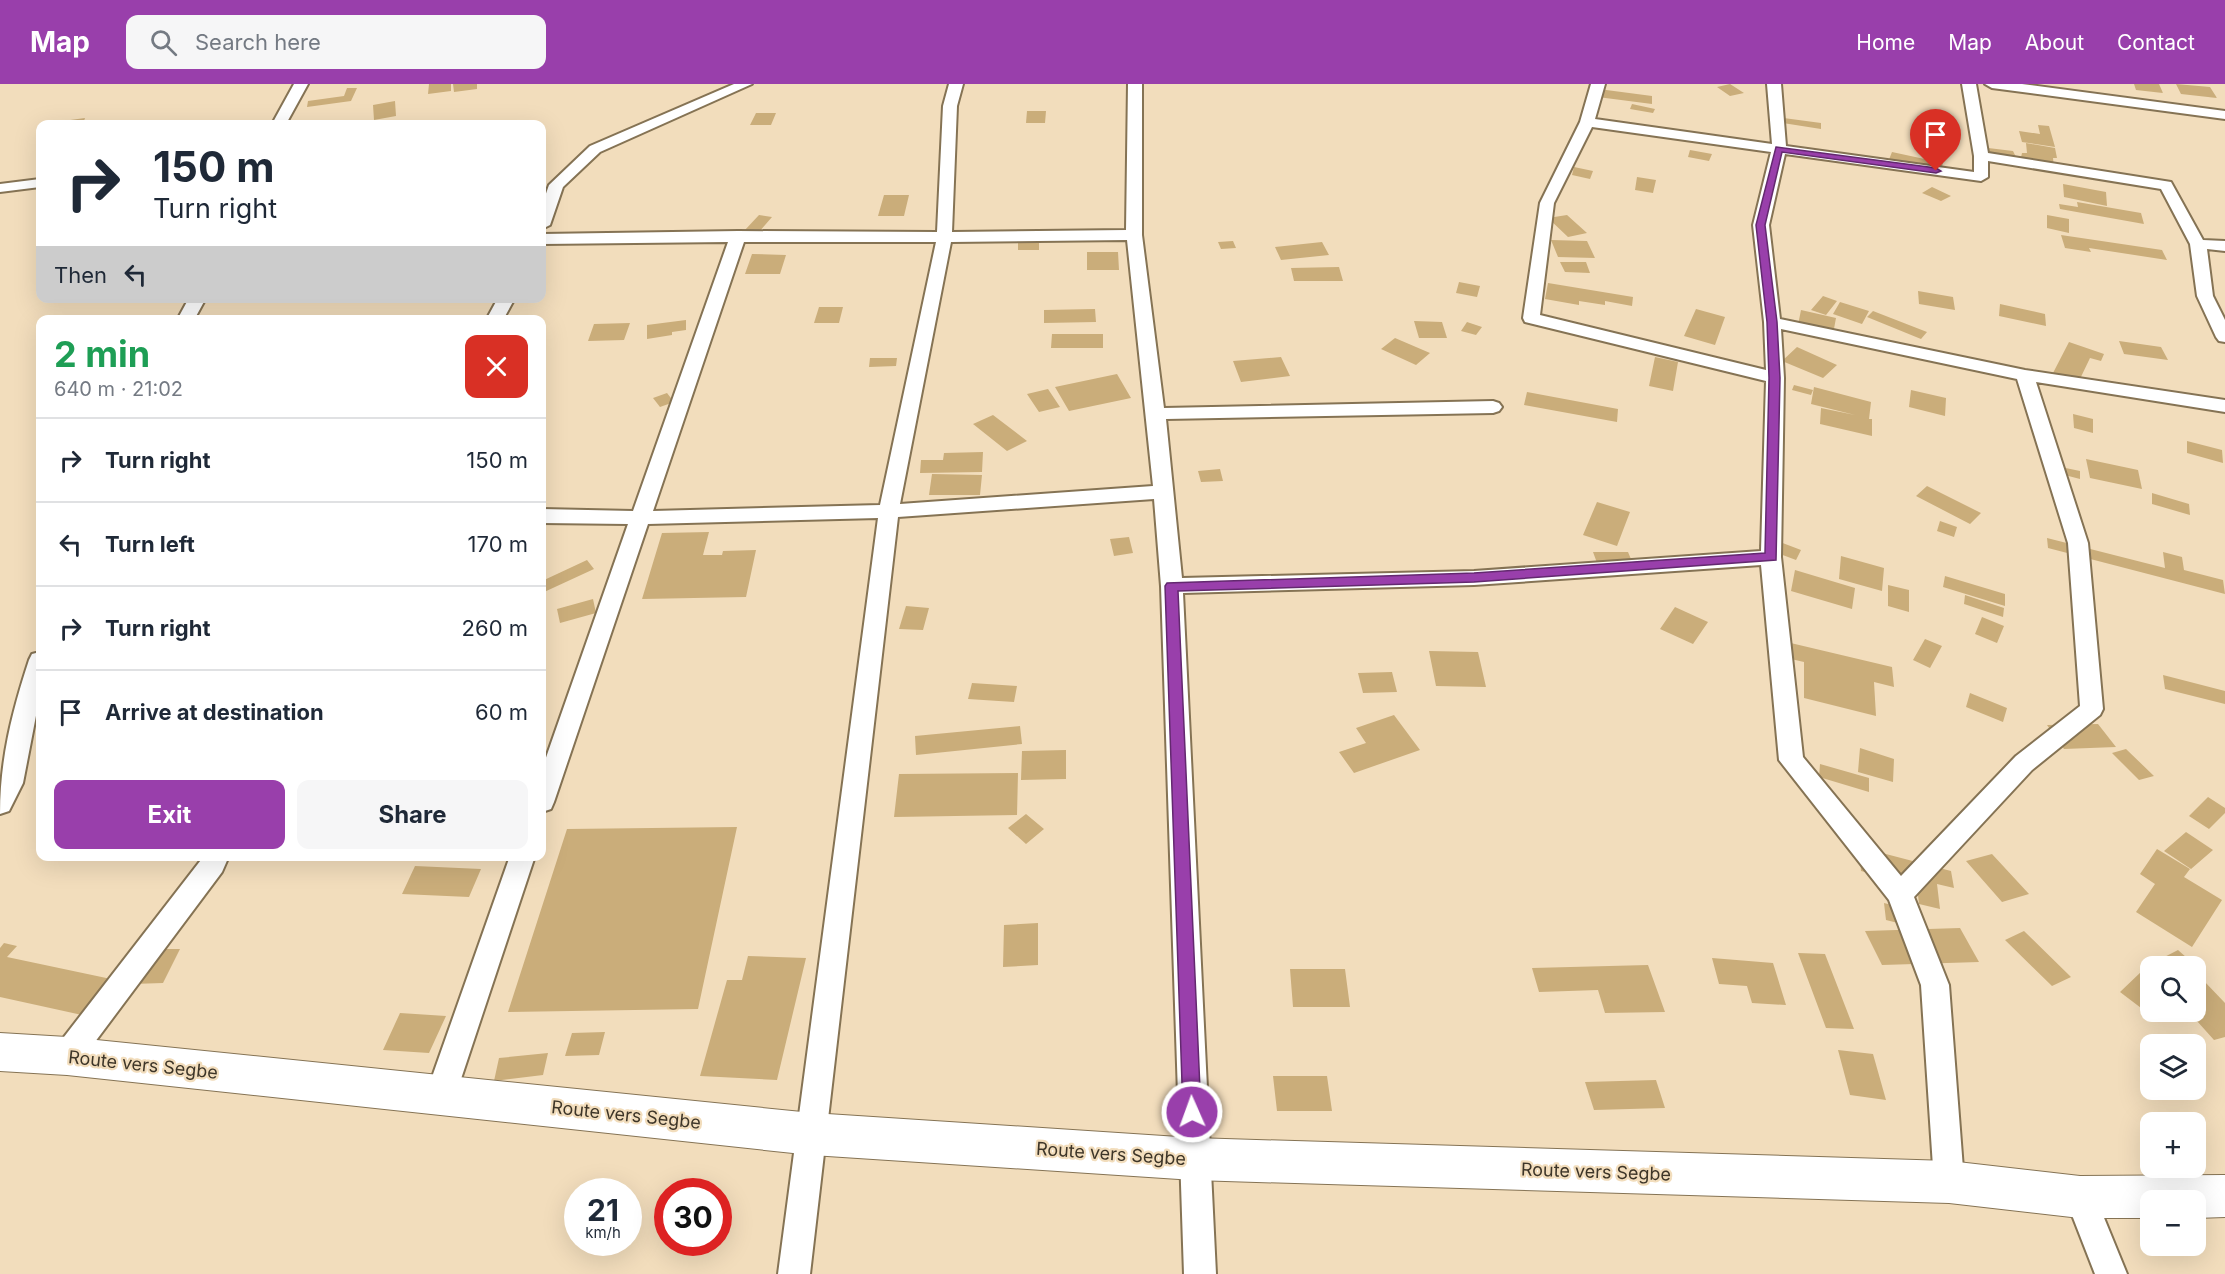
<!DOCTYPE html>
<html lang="en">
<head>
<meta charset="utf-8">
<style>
	:root { --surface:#fff; --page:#f6f6f7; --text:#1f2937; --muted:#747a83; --line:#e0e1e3; --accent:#993fab }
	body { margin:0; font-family:Inter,sans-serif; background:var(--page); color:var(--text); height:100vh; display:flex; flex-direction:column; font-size:22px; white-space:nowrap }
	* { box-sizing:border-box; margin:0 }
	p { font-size:20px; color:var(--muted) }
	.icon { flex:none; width:33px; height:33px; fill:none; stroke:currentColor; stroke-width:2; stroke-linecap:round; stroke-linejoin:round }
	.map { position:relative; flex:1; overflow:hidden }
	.drawer { position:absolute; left:36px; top:231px; width:510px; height:546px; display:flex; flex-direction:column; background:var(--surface); border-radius:12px; box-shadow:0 6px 24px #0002 }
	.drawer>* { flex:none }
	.top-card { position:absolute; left:36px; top:36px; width:510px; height:183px; border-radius:12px; box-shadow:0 6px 24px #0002; background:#fff; color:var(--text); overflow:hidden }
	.buttons { position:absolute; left:2140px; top:872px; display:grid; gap:12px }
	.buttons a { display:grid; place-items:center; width:66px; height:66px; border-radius:12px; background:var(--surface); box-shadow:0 6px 24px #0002; font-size:30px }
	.speed { position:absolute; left:564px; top:1094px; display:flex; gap:12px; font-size:30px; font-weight:700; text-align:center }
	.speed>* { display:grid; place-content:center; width:78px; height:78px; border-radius:50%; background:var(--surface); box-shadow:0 6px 24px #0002; line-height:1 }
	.speed small { font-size:15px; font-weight:400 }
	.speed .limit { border:9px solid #d22; background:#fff; color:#111 }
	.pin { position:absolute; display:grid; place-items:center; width:51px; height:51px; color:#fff; margin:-62px -26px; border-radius:50% 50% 50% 0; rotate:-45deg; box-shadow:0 0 6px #0007 }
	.pin .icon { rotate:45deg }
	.me { position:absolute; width:66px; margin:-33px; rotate:358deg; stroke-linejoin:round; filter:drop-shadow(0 0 4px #0008) }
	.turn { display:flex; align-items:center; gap:21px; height:126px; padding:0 18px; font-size:27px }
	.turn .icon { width:78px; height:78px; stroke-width:2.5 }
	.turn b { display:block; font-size:42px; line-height:51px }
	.then { display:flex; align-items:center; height:57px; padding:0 18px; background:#0003; gap:12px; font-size:22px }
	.round { display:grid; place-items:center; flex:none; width:63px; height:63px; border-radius:12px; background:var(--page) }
	.summary { display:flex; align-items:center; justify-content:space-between; height:102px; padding:0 18px }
	h1 { font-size:36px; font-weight:700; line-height:45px; color:#1e9e55 }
	.primary-button { display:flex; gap:12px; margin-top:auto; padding:12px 18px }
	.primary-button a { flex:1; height:69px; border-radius:12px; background:var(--accent); color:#fff; font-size:24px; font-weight:700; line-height:69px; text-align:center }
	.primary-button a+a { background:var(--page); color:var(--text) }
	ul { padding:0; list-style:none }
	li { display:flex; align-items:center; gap:18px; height:84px; padding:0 18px; border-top:2px solid var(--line) }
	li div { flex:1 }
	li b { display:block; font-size:22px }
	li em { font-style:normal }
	header { display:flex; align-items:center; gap:36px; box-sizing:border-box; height:84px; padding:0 30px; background:var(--accent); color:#fff }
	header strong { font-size:28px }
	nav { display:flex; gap:33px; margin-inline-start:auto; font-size:21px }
	.search { width:420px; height:54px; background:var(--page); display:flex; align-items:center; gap:15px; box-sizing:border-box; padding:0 21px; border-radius:12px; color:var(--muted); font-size:22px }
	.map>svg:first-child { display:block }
	.building { fill:#caad7a }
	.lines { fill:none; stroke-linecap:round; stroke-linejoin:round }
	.street-casing { stroke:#857354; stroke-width:4 }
	.secondary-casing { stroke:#857354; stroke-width:2 }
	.street { fill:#fff; fill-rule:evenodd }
	.secondary { fill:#fff; fill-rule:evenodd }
	.route { fill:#993fab; stroke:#63296f; stroke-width:1.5 }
	.labels { text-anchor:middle; stroke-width:4.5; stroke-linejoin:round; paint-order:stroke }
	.near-street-label { font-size:18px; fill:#3d3528; stroke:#f2ddbc }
</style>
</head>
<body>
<header>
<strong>Map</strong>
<div class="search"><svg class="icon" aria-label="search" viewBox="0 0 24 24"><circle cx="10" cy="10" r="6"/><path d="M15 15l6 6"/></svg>Search here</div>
<nav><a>Home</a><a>Map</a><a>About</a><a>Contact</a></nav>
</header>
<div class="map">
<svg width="2225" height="1190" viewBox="0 0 2225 1190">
	<rect width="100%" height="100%" fill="#f2ddbc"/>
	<path class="building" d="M429 0H451V7L428 10Z
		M453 0H477V5L454 8Z
		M1730 0 1744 9 1730 12 1717 3Z
		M2134 0H2159L2163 9 2136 6Z
		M2176 0 2210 3 2217 14 2181 10Z
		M347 4H357L351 17 307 23 308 17 344 12Z
		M1591 4 1652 12V20L1590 12Z
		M395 17 396 32 374 36 373 21Z
		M1632 20 1655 25 1653 29 1630 25Z
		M1027 27H1046L1045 39H1026Z
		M756 29H776L771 41H750Z
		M1777 33 1821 39V45L1776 38Z
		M85 34 83 40H55L56 38Z
		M2038 41 2049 42 2055 63 2022 58 2019 47 2040 50Z
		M2026 59 2055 64 2057 74H2053L2054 84 2020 78 2022 69H2027Z
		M1980 63 2013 67 2019 79 1985 75Z
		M1690 66 1712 70 1709 77 1688 73Z
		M1892 68 1943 79 1940 89 1888 78Z
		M1574 83 1593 87 1590 95 1572 91Z
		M1637 93 1656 96 1653 109 1635 106Z
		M2063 100 2106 108 2107 122 2064 113Z
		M1932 103 1951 112 1941 117 1922 109Z
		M884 111H909L904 132H878Z
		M2077 118 2141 129 2144 140 2060 125 2059 120 2078 123Z
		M759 131 772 133 758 149 744 147Z
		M1567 131 1587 149 1568 153 1548 134Z
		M2047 131 2069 135V149L2047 144Z
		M2061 151 2162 166 2167 176 2089 164 2091 168 2065 164Z
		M1551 156 1587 157 1595 174 1558 173Z
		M1018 157H1039V166H1018Z
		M1233 157 1236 164 1221 165 1218 158Z
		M1322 158 1329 171 1281 176 1275 163Z
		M1087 168H1118L1119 186H1087Z
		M752 170 786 171 780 190H745Z
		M1560 178H1586L1590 189 1565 188Z
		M1339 183 1343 197H1294L1291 184Z
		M1459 198 1480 202 1477 213 1456 209Z
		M1548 199 1633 213 1632 222 1605 217V221L1579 217V221L1545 215Z
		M1918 207 1953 213 1955 226 1919 220Z
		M1823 212 1837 217 1826 231 1811 226Z
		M1840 218 1869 227 1862 240 1833 230Z
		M2000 220 2045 230 2046 242 1999 232Z
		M819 223H843L839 239H814Z
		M1095 225 1096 238 1044 239V226Z
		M1696 225 1725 233 1715 261 1684 252Z
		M1801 226 1836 234 1833 250 1798 241Z
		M1873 227 1927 248 1921 255 1867 233Z
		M686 236V246L672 248V251L647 255V241Z
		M1414 237 1442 238 1447 254H1419Z
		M1467 238 1482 243 1476 251 1461 247Z
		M630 239 624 256 588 257 594 240Z
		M1052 250H1103V264H1051Z
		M1395 254 1430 269 1416 281 1381 265Z
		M2119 257 2161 263 2168 276 2124 270Z
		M2069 258 2104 270 2101 277 2090 274 2079 297 2053 289Z
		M1797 263 1837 281 1823 294 1782 277Z
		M1281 273 1290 292 1241 298 1233 277Z
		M1655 273 1678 278 1673 307 1649 302Z
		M870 274H897L896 282 869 283Z
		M1117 290 1131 314 1069 327 1055 303Z
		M1794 301 1813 306 1811 311 1792 306Z
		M1814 303 1871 318 1869 335H1872V352L1820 340 1821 324 1855 331 1811 320Z
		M1048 305 1060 323 1039 328 1027 310Z
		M1911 306 1946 314 1945 332 1909 323Z
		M1527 308 1618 325 1617 338 1524 321Z
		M667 309 674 318 660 323 653 314Z
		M2073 330 2093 335V349L2074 344Z
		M993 331 1027 357 1007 367 973 340Z
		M2187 357 2222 366 2223 379 2187 369Z
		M983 368 982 388 920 389 921 376H943L944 369Z
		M2086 375 2138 386 2142 405 2090 394Z
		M2056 382 2080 387V395L2057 389Z
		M1220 385 1223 397 1201 398 1198 387Z
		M932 390 982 391 980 411H929Z
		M1927 402 1981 429 1970 440 1916 412Z
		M2152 409 2189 420 2190 431 2152 420Z
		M1597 418 1630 428 1617 462 1583 451Z
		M1940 437 1957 443 1954 453 1937 447Z
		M709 448 703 471H722L723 467 756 466 746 513 642 515 662 449Z
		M1764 452 1801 466 1796 476 1759 462Z
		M1129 453 1133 469 1114 472 1110 455Z
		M2047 454 2165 484 2163 468 2182 473 2184 486 2223 496 2225 510 2048 464Z
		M1593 468H1628L1636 487H1600Z
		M1841 472 1884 484 1882 507 1839 495Z
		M587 476 594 485 542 509V497Z
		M1795 486 1855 504 1852 525 1791 507Z
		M1945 492 2005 510V522L1943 503Z
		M1888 501 1909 506V528L1888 522Z
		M1965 511 2004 524 2003 533 1964 520Z
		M593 515 596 529 560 539 557 525Z
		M906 522 929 524 923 546 899 545Z
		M1675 523 1708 538 1693 560 1660 545Z
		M1982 533 2004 542 1997 559 1975 550Z
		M1770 554 1892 583 1894 603 1874 598 1876 632 1804 614V578L1770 570Z
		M1925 555 1942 562 1930 584 1913 576Z
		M1429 567 1478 568 1486 603 1436 602Z
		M1392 588 1397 608 1363 609 1358 589Z
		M2163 591 2225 607V620L2165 605Z
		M972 599 1017 602 1014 618 968 615Z
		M1970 609 2007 624 2003 638 1966 623Z
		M1394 631 1420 666 1354 689 1339 668 1366 659 1356 644Z
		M2098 640 2116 663 2064 665 2047 641Z
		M1020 642 1022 660 916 671 915 652Z
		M1860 664 1894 675 1893 698 1858 688Z
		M2126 665 2154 692 2139 696 2112 669Z
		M1066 666V695L1021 696 1022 667Z
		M1820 680 1869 694V708L1819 693Z
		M1018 689 1017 731 894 733 899 690Z
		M2208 713 2225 724V729L2209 745 2189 732Z
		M1026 730 1044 745 1026 760 1008 744Z
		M737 743 698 925 508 928 567 745Z
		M2186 748 2213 766 2191 785 2164 767Z
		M1859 763 1951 787 1954 804 1937 800 1940 825 1919 820 1917 802 1861 787Z
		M2157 765 2190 785 2184 793 2222 816 2192 863 2136 828 2155 800 2140 790Z
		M1992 770 2029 810 2002 818 1966 777Z
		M415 782 481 785 469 813 402 810Z
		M1884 819 1912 826 1914 843 1886 836Z
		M1038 839V881L1003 883 1004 841Z
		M1960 844 1979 878 1882 881 1865 847Z
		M2024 847 2071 893 2052 902 2005 856Z
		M4 859 17 862 7 873 111 895 82 931 0 913V864Z
		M150 865H180L163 899 132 900Z
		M2178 866 2196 882H2151V886L2147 882Z
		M1798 869 1825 870 1854 945 1826 944Z
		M748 872 806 874 777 996 700 992 727 896H742Z
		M1712 874 1773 879 1786 921 1752 919 1747 902 1719 900Z
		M1648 881 1665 928 1605 929 1598 906 1539 908 1532 884Z
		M1290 885H1345L1350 923H1293Z
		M2142 887 2151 894V921L2145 927 2120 908Z
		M2204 897 2225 919V953L2214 956 2188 927H2196V899Z
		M400 929 446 932 429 969 383 966Z
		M605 948 599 971 565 972 572 949Z
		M1838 966 1873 970 1886 1016 1850 1011Z
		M548 969 543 991 494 997 499 974Z
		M1273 992H1327L1332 1027H1277Z
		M1656 996 1665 1024 1594 1026 1585 998Z"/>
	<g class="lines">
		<defs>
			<path id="street" d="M294 0H308L286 40H272Z
				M734 0H752L600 68 563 103 550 141 542 145V121L549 101 590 62Z
				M949 0H963L957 22 952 148 1126 146 1128 0H1142V151L1164 324 1493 317 1499 319 1502 323 1499 327 1493 329 1166 335 1182 494 1474 487 1761 467 1766 297 1525 238 1523 234 1540 119 1580 38 1591 0H1605L1595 35 1772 60 1767 0H1781L1786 62 1974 88V72L1962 0H1976L1988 69 2171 98 2203 156 2225 157V167L2207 165 2213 212 2225 236V258L2219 257 2216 253 2197 212 2190 160 2161 105 1988 77V93L1981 97 1785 70 1769 141 1780 235 2025 286 2225 316V328L2036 298 2088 459 2103 625 2100 631 2032 686 1914 813 1949 901 1964 1098 1960 1109 1949 1113 1938 1109 1934 1098 1921 901 1889 816 1779 676 1761 481 1474 501 1183 509 1216 1190H1184L1161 502 1154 415 898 433 810 1190H778L878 434 648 440 554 718 551 725 542 728V685L628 440 542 439V425L633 427 728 158 542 160V150L738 147 937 148 943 22ZM1592 43 1771 68 1753 141 1764 238 1766 286 1540 231 1554 119ZM1127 156 1153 402 900 420 951 158ZM744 158H936L880 421 653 427ZM1781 245 2017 295 2068 459 2080 622 2016 672 1901 792 1803 673 1781 473 1784 294Z
				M1985 0H2022L2225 27V35L1992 4Z
				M40 95V103L0 108V100Z
				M189 214H206L194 236H177Z
				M498 214H515L503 236H486Z
				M40 568V611L23 699 9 727 0 730C0 675 12 628 29 576L32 570Z
				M204 772H229L222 788 77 982 67 986 57 982 53 972 57 962Z
				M510 772H535L455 1013 450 1023 440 1027 430 1023 425 1013Z
				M2080 1098 2091 1102 2127 1190H2095L2065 1113 2069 1102Z"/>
			<path id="secondary" d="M0 949 67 953 812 1029 1194 1054 1949 1077 2080 1092 2225 1091V1133L2196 1134V1116H2151V1134H2080L1949 1119 1194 1096 812 1071 67 991 0 987Z"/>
		</defs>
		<use href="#street" class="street-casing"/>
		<use href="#secondary" class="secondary-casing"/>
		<use href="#street" class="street"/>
		<use href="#secondary" class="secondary"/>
	</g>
	<path class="route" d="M1776 63 1936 84 1941 87 1936 89 1782 68 1765 141 1777 238 1780 294 1776 476 1474 498 1178 507 1201 1028 1198 1034 1192 1036 1186 1034 1183 1028 1165 502 1167 499 1474 489 1765 469 1769 294 1767 238 1756 141Z"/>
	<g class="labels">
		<g class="near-street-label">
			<text transform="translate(143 981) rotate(6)" y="6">Route vers Segbe</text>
			<text transform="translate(626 1031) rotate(6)" y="6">Route vers Segbe</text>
			<text transform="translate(1111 1070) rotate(4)" y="6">Route vers Segbe</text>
			<text transform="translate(1596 1088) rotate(2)" y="6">Route vers Segbe</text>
		</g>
	</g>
</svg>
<div class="buttons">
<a><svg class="icon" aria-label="search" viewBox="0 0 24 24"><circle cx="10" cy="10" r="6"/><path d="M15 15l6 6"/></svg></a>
<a><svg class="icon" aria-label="layers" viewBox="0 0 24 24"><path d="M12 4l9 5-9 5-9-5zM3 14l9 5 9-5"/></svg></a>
<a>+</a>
<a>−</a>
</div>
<div class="speed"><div>21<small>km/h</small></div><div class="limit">30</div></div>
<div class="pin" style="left:1936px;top:87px;background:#d93025"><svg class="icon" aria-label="arrive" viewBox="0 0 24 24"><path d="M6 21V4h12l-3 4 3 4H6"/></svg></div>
<svg class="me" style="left:1192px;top:1028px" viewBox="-20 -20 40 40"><circle r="17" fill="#993fab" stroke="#fff" stroke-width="3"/><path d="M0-11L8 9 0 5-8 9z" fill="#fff"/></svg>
<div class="top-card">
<div class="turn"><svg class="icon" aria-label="right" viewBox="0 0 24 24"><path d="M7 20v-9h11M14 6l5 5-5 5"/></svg><div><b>150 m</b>Turn right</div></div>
<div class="then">Then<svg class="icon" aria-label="left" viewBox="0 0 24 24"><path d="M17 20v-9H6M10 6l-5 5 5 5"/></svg></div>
</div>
<section class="drawer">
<div class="summary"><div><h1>2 min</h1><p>640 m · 21:02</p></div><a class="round" style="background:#d93025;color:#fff"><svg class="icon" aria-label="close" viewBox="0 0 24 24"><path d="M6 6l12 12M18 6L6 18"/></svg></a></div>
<ul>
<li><svg class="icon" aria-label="right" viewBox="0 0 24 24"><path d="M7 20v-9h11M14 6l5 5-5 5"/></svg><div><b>Turn right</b></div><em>150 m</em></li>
<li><svg class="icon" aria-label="left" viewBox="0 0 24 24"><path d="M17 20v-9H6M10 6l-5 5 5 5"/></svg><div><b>Turn left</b></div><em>170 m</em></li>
<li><svg class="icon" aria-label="right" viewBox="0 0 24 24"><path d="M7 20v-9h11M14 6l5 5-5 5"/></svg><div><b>Turn right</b></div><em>260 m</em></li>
<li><svg class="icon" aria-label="arrive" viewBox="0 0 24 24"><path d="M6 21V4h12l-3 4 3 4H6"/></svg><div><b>Arrive at destination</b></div><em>60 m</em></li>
</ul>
<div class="primary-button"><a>Exit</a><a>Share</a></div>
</section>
</div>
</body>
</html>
